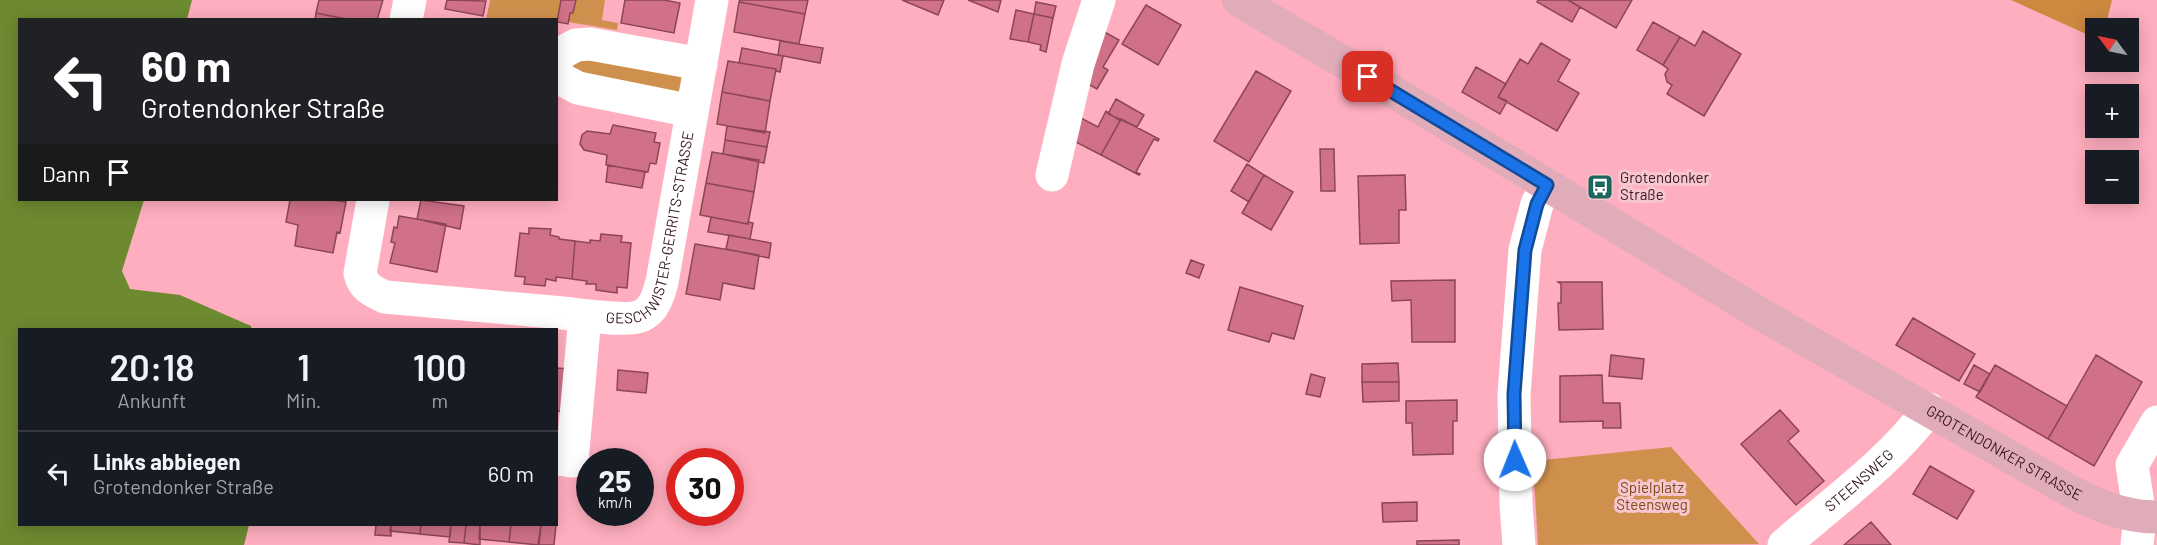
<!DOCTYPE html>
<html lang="de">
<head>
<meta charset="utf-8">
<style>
	:root { --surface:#171b24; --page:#20242c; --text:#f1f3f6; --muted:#9ea1a6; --line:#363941 }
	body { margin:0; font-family:Barlow,sans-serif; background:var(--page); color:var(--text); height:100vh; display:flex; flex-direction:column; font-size:22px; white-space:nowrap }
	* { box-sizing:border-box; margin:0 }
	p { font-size:20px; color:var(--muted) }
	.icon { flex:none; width:33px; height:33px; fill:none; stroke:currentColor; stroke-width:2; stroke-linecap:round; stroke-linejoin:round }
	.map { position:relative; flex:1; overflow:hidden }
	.drawer { position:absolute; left:18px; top:328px; width:540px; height:198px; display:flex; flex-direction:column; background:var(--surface); border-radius:0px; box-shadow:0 3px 15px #0003 }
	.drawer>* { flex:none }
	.hud { position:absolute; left:18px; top:18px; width:540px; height:183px; border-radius:0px; box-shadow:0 3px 15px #0003; background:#202124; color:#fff; overflow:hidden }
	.needle { width:39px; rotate:303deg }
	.tools { position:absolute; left:2085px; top:18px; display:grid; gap:12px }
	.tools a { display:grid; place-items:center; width:54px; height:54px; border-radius:0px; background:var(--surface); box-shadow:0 3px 15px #0003; font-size:30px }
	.speed { position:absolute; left:576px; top:448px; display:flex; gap:12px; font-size:30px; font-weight:700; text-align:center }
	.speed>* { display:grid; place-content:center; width:78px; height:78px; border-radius:50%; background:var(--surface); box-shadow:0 3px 15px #0003; line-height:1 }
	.speed small { font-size:15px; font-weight:400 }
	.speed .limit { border:9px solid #d22; background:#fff; color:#111 }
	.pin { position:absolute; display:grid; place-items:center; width:51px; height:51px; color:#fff; margin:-26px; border-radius:12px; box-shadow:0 3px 9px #0006 }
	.me { position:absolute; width:66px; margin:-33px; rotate:359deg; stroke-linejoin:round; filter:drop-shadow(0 0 4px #0008) }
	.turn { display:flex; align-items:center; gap:21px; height:126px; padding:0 24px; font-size:27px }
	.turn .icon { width:78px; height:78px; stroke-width:2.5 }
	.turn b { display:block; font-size:42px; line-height:51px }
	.then { display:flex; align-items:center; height:57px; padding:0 24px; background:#0003; gap:12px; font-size:22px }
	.eta { display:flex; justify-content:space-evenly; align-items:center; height:102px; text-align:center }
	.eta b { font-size:36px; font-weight:600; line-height:42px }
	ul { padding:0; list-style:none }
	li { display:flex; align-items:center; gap:18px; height:84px; padding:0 24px; border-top:2px solid var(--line) }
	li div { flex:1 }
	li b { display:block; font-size:22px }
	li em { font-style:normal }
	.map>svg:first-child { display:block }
	.green { fill:#d0904d }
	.forest { fill:#cd8940 }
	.water { fill:#6d8a30 }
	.building { fill:#d07188; stroke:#8c4557; stroke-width:1.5 }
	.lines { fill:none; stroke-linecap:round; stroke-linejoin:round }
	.minor { stroke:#fff; stroke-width:33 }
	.major { stroke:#e1acb9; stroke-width:33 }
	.route-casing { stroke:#114b97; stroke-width:15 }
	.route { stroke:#1a73e8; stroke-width:10 }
	.labels { text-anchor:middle; stroke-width:6; stroke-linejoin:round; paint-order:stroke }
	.poi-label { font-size:15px; fill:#36181f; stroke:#f8c6d0; text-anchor:start }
	.street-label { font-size:15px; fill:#36181f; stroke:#f8c6d0 }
	.park-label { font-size:15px; fill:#7a4c16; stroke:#f8c6d0 }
</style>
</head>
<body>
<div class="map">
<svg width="2157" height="545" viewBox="0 0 2157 545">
	<rect width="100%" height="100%" fill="#ffaebf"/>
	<path class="green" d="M490 0H605L602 20 618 23 617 30 556 20H486Z
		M579 57 681 76 682 82 678 93 583 79 572 66Z
		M1671 447 1759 544 1538 545 1533 461Z"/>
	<path class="forest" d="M2011 0H2112L2105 28H2096L2095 38Z"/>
	<path class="water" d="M0 0H192L187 19 20 20V200H144L122 271 130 289 180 295 251 326 252 330H20V525H249L244 545H0Z"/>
	<path class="building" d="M319 0H383L377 20H351L316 13Z
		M447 0 486 1 483 16 445 9Z
		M561 0H576L573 13H570L568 24 557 22Z
		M625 0H664L680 3 674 33 621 23Z
		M740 0H808L805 14 739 2Z
		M902 0H944L938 15Z
		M968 0H1001L998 12Z
		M1538 0H1568L1580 7 1572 22 1537 2Z
		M1568 0H1632L1616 28Z
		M739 2 805 14 799 44 734 32Z
		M1036 2 1056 6 1053 18 1034 14Z
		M1146 5 1181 25 1158 65 1122 44Z
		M1016 10 1034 14 1028 42 1010 39Z
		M316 13 351 20H315Z
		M1034 14 1053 18 1046 52 1040 50 1041 45 1028 42Z
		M1653 22 1680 37 1663 65 1637 50Z
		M1101 30 1119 40 1103 67 1108 70 1097 89 1084 82Z
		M1703 31 1741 54 1704 116 1667 94 1672 85 1667 82 1665 74 1668 69 1663 65 1680 37 1695 46Z
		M780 41 823 48 820 63 778 55Z
		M1541 43 1570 60 1558 81 1579 93 1557 131 1498 97 1520 59 1528 64Z
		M742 48 783 56 780 72 776 71V69L739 63Z
		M728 61 776 69 770 101 722 92Z
		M1476 67 1506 84 1498 97 1507 101 1500 114 1462 92Z
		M1256 71 1291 91 1249 162 1214 141Z
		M722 92 770 101 765 133 717 124Z
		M1116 99 1144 115 1137 127 1108 114Z
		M1106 111 1120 121 1101 155 1072 140 1081 118 1098 127Z
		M1121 119 1159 139 1158 141 1154 139 1136 172 1140 174 1139 175 1101 155Z
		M613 125 656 133 654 142 660 143 656 164 650 163 648 172 606 165 607 155 584 150 580 144 582 135 587 131 610 134Z
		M727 126 770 132 767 147 725 140Z
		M725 140 767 147 764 163 723 154Z
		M1320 149H1334L1335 191H1321Z
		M712 152 759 160 754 192 706 183Z
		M1247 164 1264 175 1249 202 1231 191Z
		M608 165 645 172 642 188 606 182Z
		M1264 175 1293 192 1271 230 1242 213Z
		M1405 175 1406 210H1399V243L1360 244 1358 176Z
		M706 183 754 192 748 224 700 215Z
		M290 200H332L346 202 340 233 337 232 333 253 295 246 298 225 286 222Z
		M421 200 464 206 460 229 417 219Z
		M399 216 446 224 437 272 390 263 395 243 391 242 394 227 397 228Z
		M711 217 748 224V222L753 223 750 239 708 232Z
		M529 228 551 229 550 235 559 237V239L575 241 572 279 556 277V281L546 279 545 286 524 284 525 277 515 276 520 233 529 234Z
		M601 234 622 236 621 242 631 243 627 288 617 287V293L596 290V284H586L587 281 572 279 575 241 590 243V240L600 241Z
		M729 235 771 243 769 258 726 249Z
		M695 244 759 255 754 289 723 283 720 300 686 294Z
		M1191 260 1204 265 1199 278 1186 273Z
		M1455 280V342H1412L1411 300 1392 301 1391 281Z
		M1558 282H1602L1603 329 1559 330 1558 303H1561V284Z
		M1240 287 1303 306 1294 339 1272 333 1269 342 1228 330Z
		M1913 318 1975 354 1959 381 1896 345Z
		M1611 355 1644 359 1642 379 1609 376Z
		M2096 355 2142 382 2094 466 2048 439Z
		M1398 363 1399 382H1362V364Z
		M1974 365 1990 374 1980 392 1964 384Z
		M1995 365 2067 406 2048 439 1976 397Z
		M556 368 570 369 566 412 556 411Z
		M618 370 648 373 646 393 617 390Z
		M1311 374 1325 378 1320 397 1306 394Z
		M1602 375 1603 403H1620L1621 428H1603V421L1560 422V376Z
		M1362 382H1399V401L1363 402Z
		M1457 400V421H1453V454L1413 455 1412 423H1406V401Z
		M1780 410 1799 431 1788 441 1824 481 1796 505 1741 444Z
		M1930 466 1974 491 1957 519 1913 494Z
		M1417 502V521L1383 522 1382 503Z
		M1871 522 1891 545H1844Z
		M376 525H391V536L375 535Z
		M391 525H421L420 534 390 531Z
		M421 525H451L450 537 420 534Z
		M451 525H466L464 543 449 542Z
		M466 525H480V545L464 543Z
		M480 525H511L509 542 479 539Z
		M511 525H541L539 545 509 542Z
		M541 525H556L554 545H538Z
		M1459 540V545H1417V541Z"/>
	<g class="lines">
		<g class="minor">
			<path d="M406 20 410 0"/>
			<path d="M556 56 576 45 590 44 701 64"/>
			<path d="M556 72 563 80 578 88 692 111"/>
			<path d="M1052 175 1078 64 1099 0"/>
			<path id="s1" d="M373 200 360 273C363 287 372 291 385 297 444 302 504 308 563 313 581 315 626 322 641 316 655 309 658 296 662 282L712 0"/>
			<path d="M556 459 572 461 585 316"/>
			<path d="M1519 545 1516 504 1514 394 1525 250 1537 204 1547 185"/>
			<path id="s2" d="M1784 545C1833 502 1890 462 1929 409"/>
			<path d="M2137 545 2140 517 2132 465 2157 422"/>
		</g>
		<path class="major" id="s3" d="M1238 0 1387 88 1764 316 2063 487C2093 504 2122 517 2157 517"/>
	</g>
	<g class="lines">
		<defs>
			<path id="route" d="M1368 77 1547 185 1537 204 1525 250 1514 394 1515 460"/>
		</defs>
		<use href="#route" class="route-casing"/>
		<use href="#route" class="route"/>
	</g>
	<defs>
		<symbol id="bus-square" viewBox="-11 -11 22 22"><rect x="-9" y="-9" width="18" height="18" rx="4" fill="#1b665e" stroke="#f8c6d0"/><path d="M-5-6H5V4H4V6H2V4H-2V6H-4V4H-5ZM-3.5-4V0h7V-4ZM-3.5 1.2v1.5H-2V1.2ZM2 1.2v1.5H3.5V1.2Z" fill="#fff"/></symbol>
	</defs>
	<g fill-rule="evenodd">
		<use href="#bus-square" x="1585" y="172" width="30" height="30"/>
	</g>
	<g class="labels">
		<g class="poi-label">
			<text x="1620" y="183">Grotendonker<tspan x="1620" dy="17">Straße</tspan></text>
		</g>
		<g class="street-label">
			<text dy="5" stroke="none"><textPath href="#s1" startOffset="447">GESCHWISTER-GERRITS-STRASSE</textPath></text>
			<text dy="5" stroke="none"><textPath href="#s3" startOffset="890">GROTENDONKER STRASSE</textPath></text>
			<text dy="5" stroke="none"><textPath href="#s2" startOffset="99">STEENSWEG</textPath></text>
		</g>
		<g class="park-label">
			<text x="1652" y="493">Spielplatz<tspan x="1652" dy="17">Steensweg</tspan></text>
		</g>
	</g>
</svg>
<div class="tools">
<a><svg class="needle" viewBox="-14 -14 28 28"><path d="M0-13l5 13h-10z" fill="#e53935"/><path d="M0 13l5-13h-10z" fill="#9ea1a6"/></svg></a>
<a>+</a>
<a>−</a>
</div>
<div class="speed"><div>25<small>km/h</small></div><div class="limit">30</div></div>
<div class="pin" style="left:1368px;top:77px;background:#d93025"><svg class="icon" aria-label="arrive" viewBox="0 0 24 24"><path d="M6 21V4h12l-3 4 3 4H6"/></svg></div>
<svg class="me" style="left:1515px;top:460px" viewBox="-20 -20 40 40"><circle r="19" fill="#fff"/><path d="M0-13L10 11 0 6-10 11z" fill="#1a73e8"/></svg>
<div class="hud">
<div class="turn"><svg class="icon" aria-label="left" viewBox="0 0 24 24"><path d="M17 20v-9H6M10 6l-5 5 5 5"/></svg><div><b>60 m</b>Grotendonker Straße</div></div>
<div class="then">Dann<svg class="icon" aria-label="arrive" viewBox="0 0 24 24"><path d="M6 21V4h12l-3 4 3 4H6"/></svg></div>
</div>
<section class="drawer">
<div class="eta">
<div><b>20:18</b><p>Ankunft</p></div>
<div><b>1</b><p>Min.</p></div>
<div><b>100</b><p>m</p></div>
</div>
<ul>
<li><svg class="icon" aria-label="left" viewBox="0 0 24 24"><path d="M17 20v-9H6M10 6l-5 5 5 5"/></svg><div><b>Links abbiegen</b><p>Grotendonker Straße</p></div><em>60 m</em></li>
</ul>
</section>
</div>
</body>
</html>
